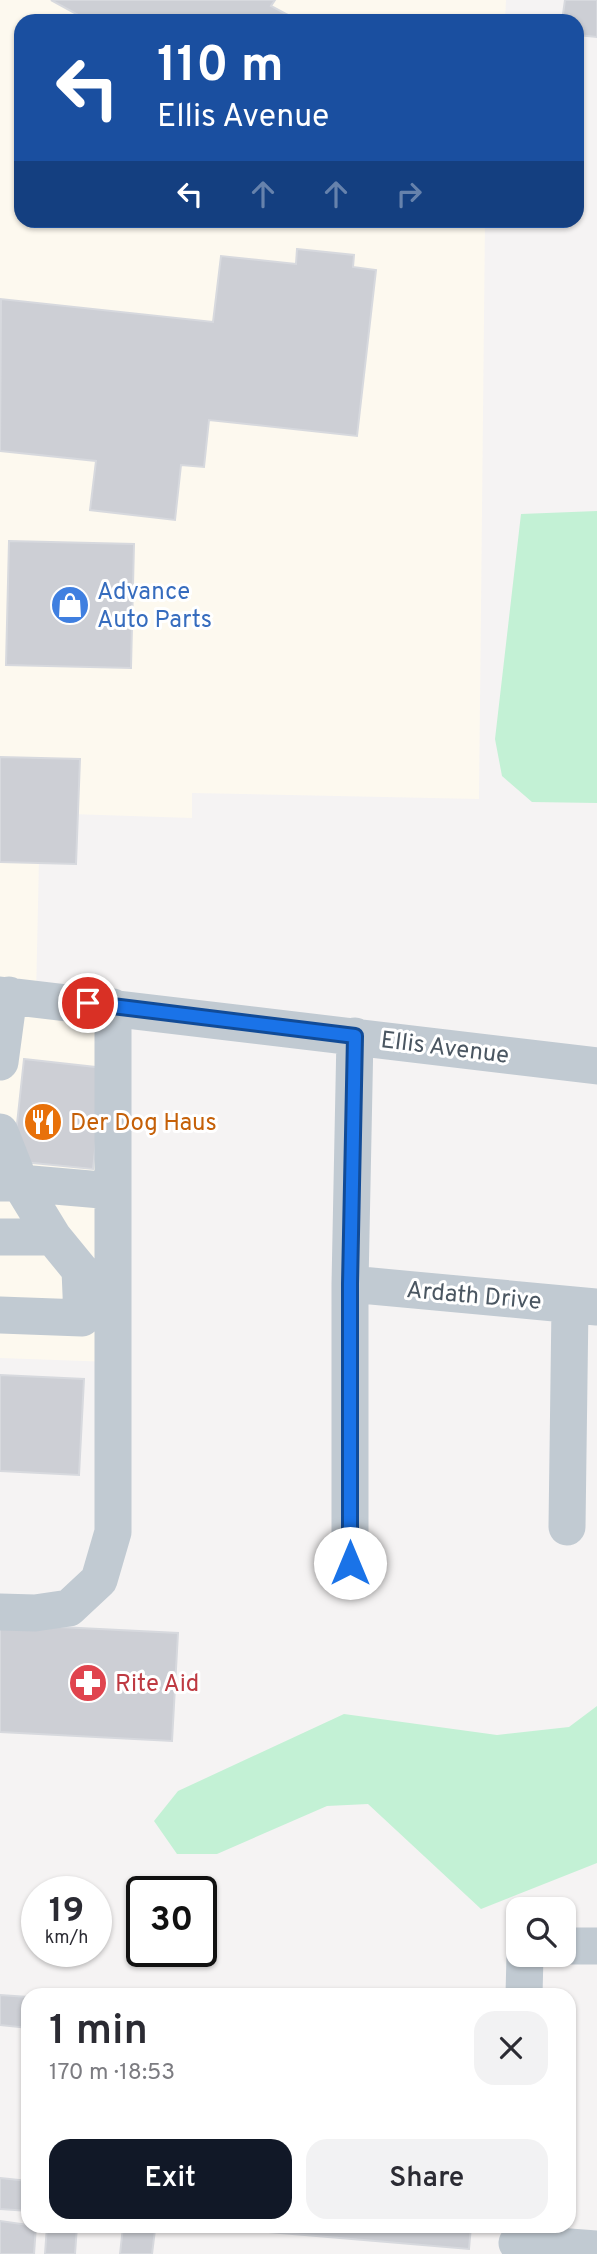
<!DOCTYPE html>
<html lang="en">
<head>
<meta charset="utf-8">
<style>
	:root { --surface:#fff; --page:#f2f2f3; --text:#2b2b33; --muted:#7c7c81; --accent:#111827 }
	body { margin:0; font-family:Overpass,sans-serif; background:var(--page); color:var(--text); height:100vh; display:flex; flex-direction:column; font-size:26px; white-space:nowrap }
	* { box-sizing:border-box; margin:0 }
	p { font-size:23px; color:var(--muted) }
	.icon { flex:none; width:38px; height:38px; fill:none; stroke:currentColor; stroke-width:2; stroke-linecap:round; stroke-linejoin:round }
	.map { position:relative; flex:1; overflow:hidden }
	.panel { position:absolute; left:21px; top:1988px; width:555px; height:245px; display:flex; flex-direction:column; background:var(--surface); border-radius:21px; box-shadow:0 2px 5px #0004 }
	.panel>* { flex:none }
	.guide { position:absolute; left:14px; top:14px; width:570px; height:214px; border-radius:21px; box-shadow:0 2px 5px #0004; background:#1a4fa0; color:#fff; overflow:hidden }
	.controls { position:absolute; left:506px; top:1897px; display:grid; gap:14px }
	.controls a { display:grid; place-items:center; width:70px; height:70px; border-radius:14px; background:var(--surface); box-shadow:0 2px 5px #0004; font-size:35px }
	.speed { position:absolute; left:21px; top:1876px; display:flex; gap:14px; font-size:35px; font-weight:700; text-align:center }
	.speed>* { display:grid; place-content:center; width:91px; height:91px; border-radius:50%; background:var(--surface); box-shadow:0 2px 5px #0004; line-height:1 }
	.speed small { font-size:18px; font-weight:400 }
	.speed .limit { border:4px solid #111; border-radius:10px; background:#fff; color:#111 }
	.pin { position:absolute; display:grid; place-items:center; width:60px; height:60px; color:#fff; margin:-30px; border:4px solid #fff; border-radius:50%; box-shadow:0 2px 7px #0007 }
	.me { position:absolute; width:77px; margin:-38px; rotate:0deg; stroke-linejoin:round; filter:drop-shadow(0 0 5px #0008) }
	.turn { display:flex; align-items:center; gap:24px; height:147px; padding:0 28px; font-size:32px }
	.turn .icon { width:91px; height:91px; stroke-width:2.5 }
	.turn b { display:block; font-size:49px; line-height:60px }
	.lanes { display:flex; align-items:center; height:66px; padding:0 28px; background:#0003; justify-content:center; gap:35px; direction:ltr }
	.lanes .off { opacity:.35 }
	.round { display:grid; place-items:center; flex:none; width:74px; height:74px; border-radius:21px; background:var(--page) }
	.head { display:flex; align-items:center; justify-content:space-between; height:119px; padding:0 28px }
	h1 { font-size:42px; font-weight:600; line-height:52px }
	.cta { display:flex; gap:14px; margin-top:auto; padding:14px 28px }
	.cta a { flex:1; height:80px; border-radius:21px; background:var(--accent); color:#fff; font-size:28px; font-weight:600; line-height:80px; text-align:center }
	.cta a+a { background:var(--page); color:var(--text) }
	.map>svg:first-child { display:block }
	.commercial { fill:#fdf9ef }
	.green { fill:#c3f1d5 }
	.building { fill:#cdcfd5; stroke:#d7d9de; stroke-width:2 }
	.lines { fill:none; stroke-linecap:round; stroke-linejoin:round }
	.minor { stroke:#c1cad2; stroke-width:37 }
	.route-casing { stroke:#114b97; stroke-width:18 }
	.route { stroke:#1a73e8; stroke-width:12 }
	.labels { text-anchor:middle; stroke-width:6; stroke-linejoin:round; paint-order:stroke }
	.shop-label { font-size:24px; fill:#366cbe; stroke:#fff; text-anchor:start }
	.street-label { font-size:24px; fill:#4a5661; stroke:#fff }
	.food-label { font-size:24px; fill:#c56008; stroke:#fff; text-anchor:start }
	.health-label { font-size:24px; fill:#be3a42; stroke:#fff; text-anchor:start }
</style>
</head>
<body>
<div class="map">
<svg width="597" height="2254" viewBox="0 0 597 2254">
	<rect width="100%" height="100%" fill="#f5f3f3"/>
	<path class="commercial" d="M0 0H506L505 21H21V220L485 221 479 799 192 793V818L40 813 36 997 113 1007 112 1362 0 1358Z"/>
	<path class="green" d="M597 511V803L532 802 502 776 495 739 521 514Z
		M597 1706V1863L481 1909 368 1804 327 1806 217 1854H177L154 1821 178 1791 344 1714 497 1735 569 1727Z"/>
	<path class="building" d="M51 0H275L271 6 299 21H89Z
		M565 0H597V37L578 35V21H562Z
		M297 249 354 255 353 267 376 270 357 436 209 420 204 467 181 465 175 520 90 510 96 461 0 451 1 299 213 322 221 256 296 264Z
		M9 541 134 544 131 668 6 665Z
		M0 757 80 759 76 864 0 862Z
		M24 1059 104 1068 93 1169 13 1161Z
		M0 1375 84 1379 79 1475 0 1471Z
		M0 1624 178 1633 172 1741 0 1732Z
		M0 1995 28 1997V2028L0 2025Z
		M0 2178 28 2181V2211L0 2209Z
		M0 2221 36 2226 34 2254H0Z
		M47 2226H77L75 2254H45Z
		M199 2226H471L469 2249Z
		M123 2227 155 2230 152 2254H120Z"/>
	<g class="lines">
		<path class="minor" d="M0 995 597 1066
			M0 1062 9 995
			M0 1132 20 1183 113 1191
			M0 1183H20L53 1237 80 1270 82 1318 0 1315
			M0 1237H53
			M350 1284 597 1307
			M567 1527 570 1305
			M350 1563V1284L355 1036
			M0 1612 35 1613 69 1608 99 1580 113 1532V1007
			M564 1946H597
			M524 1995 525 1955
			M517 2243 597 2249"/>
	</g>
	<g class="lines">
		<defs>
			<path id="route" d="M88 1003 355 1036 350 1284V1563"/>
		</defs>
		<use href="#route" class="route-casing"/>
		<use href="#route" class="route"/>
	</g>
	<defs>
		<symbol id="shop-disc" viewBox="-11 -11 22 22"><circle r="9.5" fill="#3f7fe0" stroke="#fff"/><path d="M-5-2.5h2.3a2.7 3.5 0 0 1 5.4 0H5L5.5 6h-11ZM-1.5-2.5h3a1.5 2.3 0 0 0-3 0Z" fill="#fff"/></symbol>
		<symbol id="restaurant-disc" viewBox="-11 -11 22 22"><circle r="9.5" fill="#e8710a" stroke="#fff"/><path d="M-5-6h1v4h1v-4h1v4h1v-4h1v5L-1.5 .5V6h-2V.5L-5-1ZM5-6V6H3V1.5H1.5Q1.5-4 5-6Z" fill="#fff"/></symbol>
		<symbol id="pharmacy-disc" viewBox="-11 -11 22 22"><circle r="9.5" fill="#e0444e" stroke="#fff"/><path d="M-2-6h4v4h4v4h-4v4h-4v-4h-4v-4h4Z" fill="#fff"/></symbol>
	</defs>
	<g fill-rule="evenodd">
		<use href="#shop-disc" x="48" y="583" width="44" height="44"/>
		<use href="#restaurant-disc" x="21" y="1100" width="44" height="44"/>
		<use href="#pharmacy-disc" x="66" y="1661" width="44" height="44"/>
	</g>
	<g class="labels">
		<g class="shop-label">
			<text x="97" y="599">Advance<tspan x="97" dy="28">Auto Parts</tspan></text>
		</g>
		<g class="street-label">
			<text transform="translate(445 1047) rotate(7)" y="8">Ellis Avenue</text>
			<text transform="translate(474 1295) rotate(5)" y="8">Ardath Drive</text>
		</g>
		<g class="food-label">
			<text x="70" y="1130">Der Dog Haus</text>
		</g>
		<g class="health-label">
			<text x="115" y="1691">Rite Aid</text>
		</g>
	</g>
</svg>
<div class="controls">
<a><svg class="icon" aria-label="search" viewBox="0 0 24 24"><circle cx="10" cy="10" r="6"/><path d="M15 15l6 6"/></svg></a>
</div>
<div class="speed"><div>19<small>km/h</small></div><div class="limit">30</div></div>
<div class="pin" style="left:88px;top:1003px;background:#d93025"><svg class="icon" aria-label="arrive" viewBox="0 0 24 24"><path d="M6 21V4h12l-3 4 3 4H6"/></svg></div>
<svg class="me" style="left:350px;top:1563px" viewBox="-20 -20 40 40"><circle r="19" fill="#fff"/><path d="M0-13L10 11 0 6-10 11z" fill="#1a73e8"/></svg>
<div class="guide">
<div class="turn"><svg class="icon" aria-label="left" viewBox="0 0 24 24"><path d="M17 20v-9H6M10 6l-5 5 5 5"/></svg><div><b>110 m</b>Ellis Avenue</div></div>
<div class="lanes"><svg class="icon" aria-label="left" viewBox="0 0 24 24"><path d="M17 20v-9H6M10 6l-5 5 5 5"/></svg><svg class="icon off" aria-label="ahead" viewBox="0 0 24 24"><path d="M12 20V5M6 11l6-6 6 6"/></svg><svg class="icon off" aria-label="ahead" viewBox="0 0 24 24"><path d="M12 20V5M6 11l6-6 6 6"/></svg><svg class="icon off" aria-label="right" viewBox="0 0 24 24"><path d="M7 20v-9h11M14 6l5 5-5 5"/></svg></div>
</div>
<section class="panel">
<div class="head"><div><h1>1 min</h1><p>170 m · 18:53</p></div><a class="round"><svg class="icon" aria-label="close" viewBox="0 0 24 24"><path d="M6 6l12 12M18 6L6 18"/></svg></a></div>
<div class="cta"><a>Exit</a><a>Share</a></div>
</section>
</div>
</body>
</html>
